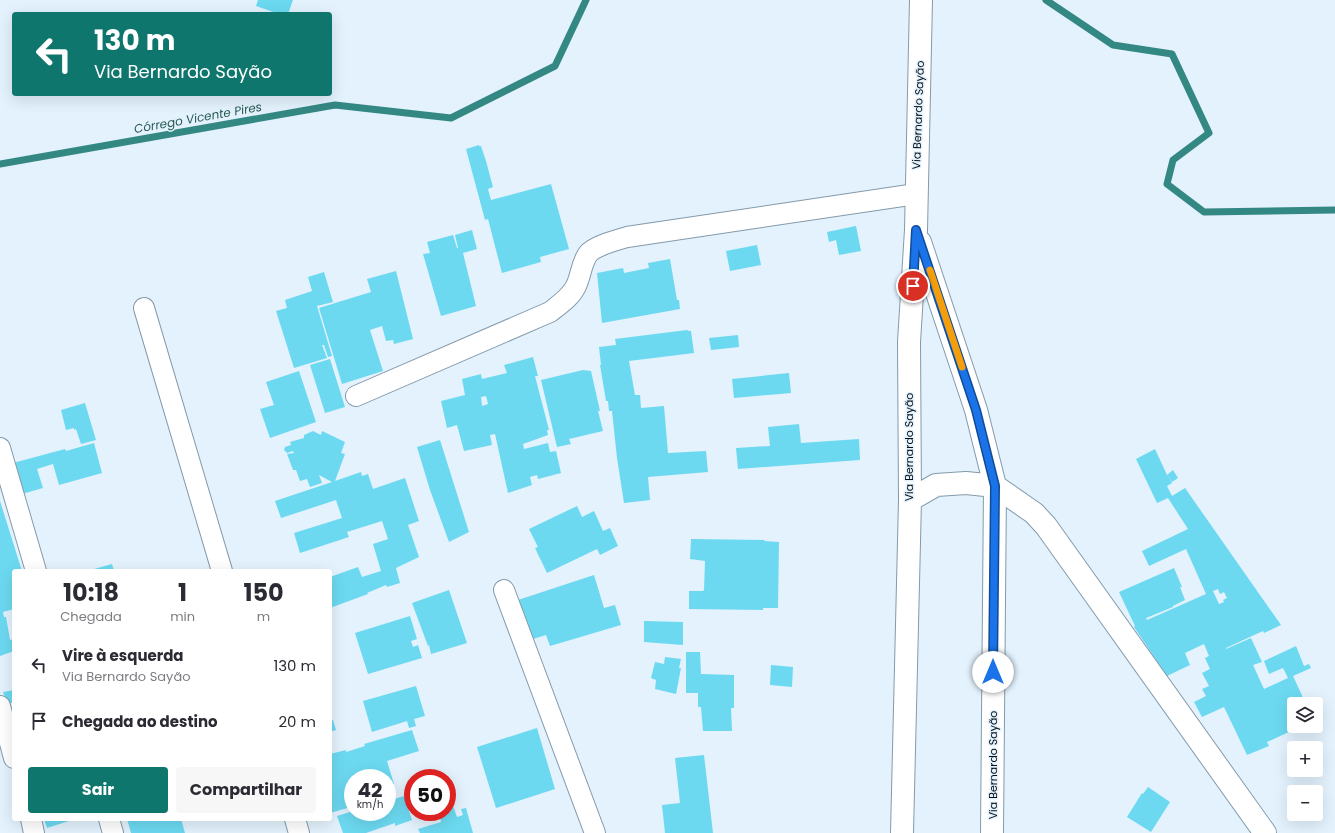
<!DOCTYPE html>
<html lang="pt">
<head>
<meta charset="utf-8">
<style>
	:root { --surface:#fff; --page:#f7f7f7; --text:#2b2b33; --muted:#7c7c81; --accent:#0f766e }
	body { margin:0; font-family:Poppins,sans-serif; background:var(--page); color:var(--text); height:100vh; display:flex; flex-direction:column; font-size:15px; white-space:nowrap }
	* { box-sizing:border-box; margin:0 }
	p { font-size:13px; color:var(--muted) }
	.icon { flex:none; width:22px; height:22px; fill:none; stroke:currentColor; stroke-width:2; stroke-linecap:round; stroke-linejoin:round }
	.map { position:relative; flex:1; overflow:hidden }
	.drawer { position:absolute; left:12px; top:569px; width:320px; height:252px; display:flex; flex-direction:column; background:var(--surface); border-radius:4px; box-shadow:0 4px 16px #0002 }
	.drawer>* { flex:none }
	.banner { position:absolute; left:12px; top:12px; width:320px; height:84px; border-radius:4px; box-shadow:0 4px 16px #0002; background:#0f766e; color:#fff; overflow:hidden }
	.fabs { position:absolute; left:1287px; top:697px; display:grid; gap:8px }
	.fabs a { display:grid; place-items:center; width:36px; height:36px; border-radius:4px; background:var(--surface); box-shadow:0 4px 16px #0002; font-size:20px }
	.speed { position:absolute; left:344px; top:769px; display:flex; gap:8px; font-size:20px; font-weight:700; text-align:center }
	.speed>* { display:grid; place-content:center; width:52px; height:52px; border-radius:50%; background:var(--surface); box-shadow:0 4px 16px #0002; line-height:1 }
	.speed small { font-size:10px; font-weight:400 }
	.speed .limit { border:6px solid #d22; background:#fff; color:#111 }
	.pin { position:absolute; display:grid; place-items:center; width:34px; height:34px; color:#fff; margin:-17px; border:2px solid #fff; border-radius:50%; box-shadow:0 1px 4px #0007 }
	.me { position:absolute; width:44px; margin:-22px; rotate:0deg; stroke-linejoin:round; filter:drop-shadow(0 0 3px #0008) }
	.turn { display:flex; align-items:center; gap:14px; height:84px; padding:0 16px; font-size:18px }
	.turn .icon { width:52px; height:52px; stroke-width:2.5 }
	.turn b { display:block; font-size:28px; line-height:34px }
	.eta { display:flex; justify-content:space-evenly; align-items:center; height:68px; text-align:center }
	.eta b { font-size:24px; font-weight:700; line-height:28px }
	.action { display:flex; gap:8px; margin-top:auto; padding:8px 16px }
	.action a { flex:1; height:46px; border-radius:4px; background:var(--accent); color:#fff; font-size:16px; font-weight:700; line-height:46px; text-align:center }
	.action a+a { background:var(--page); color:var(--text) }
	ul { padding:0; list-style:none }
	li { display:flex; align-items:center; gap:12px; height:56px; padding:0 16px }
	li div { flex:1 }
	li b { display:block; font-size:15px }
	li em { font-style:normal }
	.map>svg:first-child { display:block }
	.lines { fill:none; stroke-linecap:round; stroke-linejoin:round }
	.stream { stroke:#348884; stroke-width:7 }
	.building { fill:#6cd9f1; fill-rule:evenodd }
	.street-casing { stroke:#839aab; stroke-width:22 }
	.secondary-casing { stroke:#839aab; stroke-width:24 }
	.street { stroke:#fff; stroke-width:20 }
	.secondary { stroke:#fff; stroke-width:22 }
	.route-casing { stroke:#114b97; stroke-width:10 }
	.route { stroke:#1a73e8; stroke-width:7 }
	.slow { stroke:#f59e0b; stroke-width:7 }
	.labels { text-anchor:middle; stroke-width:3; stroke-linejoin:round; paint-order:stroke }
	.street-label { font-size:11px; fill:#081016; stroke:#e3f2fd }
	.water-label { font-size:12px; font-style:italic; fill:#295b56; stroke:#e3f2fd }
</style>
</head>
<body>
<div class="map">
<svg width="1335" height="833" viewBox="0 0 1335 833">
	<rect width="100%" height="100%" fill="#e3f2fd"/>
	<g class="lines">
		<path class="stream" d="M1046 0 1113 45 1172 54 1209 133 1173 160 1167 184 1204 212 1335 210
			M0 164 335 105 451 118 555 66 586 0"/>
	</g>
	<path class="building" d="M258 0H293L288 14H279L256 6Z
		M479 145V146H481L486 161 493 187 488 189 491 200 551 184 569 249 540 257 541 262 502 273 488 219 485 220 466 149Z
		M856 226 861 251 839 255 836 240 829 242 827 232Z
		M472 230 477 249 463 253 476 306 441 316 423 254 430 253 427 242 453 235 457 248H458L455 235Z
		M757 245 761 265 730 271 726 251Z
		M670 259 677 300H679L680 309 602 323 597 273 623 268 624 273 649 268 648 263Z
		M396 271 413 339 394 344 393 340 386 341 382 326 370 330 383 371 342 384 319 308 371 292 367 279Z
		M324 272 333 302 317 306 332 356 328 357 324 345H322L327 358 294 368 276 311 287 308 285 300 312 291 308 277Z
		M687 330 689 331H691L694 353 629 361 635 395H640L641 408 664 406 668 453 706 451 708 472 648 477 650 500 624 503 617 458 612 411H609L608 401H606L600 365H601L599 347 616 345 615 339Z
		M738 335 739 347 711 350 709 338Z
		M533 357 538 376H535L549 430H547L548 435 523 444 524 449 548 443 550 452 556 451 561 473 538 479 537 475 530 477 532 485 508 493 495 434 490 435 492 445 464 451 457 425 447 428 441 401 465 395 462 379 481 374 482 379 507 373 504 365ZM486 396 488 404 482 406 481 397Z
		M330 359 345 407 325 413 310 365Z
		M583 370 591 371 600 411H598L603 431 569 439 571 444 557 447 541 380Z
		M299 371 316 422 270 438 260 409 274 405 266 382Z
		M789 373 791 393 734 398 732 379Z
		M85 403 96 440 81 444 76 429 74 430V428L66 430 61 410Z
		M799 424 801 443 859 439 860 460 738 469 736 448 770 446 768 427Z
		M313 431 321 435 322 431 345 442 341 453 345 454 335 481 361 472 362 476 368 474 373 489 405 478 419 521 408 525 419 557 396 568 400 583 387 587 386 585 367 593 368 594 330 608V577L358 567 362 577 381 571 373 544 388 539 382 521 347 532 349 537 300 553 294 533 342 518 336 500 281 518 275 501 332 482 319 475 322 483 310 487 307 479 300 481 296 470H293L287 454 294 453 293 451 287 453 284 450 285 447 291 445 290 442 304 438V435Z
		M440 440 469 532 449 542 430 490 417 447Z
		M94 443 102 473 59 485 53 464 37 469 43 488 22 494 13 463 65 449 66 451Z
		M1155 449 1167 475 1173 470 1178 478 1172 482 1168 475 1172 483 1167 486 1172 496 1185 488 1281 625 1264 633 1263 631 1226 648V649L1251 638 1262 662 1253 665 1264 689 1288 678 1283 668 1269 674 1264 661 1296 646 1304 666 1309 664 1311 668 1293 676 1306 704H1294V726H1302L1267 742 1269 746 1247 755 1224 707 1202 717 1194 702 1206 696 1202 689 1209 686 1202 673 1210 669 1205 658 1209 656 1204 644 1185 653 1190 665 1167 676 1134 627 1135 626 1119 592 1174 568 1182 587H1180L1185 600 1173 606V607L1146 618 1147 620 1206 594 1186 549 1149 566 1142 551 1188 529 1168 498 1157 503 1136 459ZM1218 589 1220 594 1224 592 1227 598 1223 600 1224 602 1219 604 1213 591Z
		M0 501 22 571H14V609L3 612 4 617H6L10 640 14 639V651L0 656Z
		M577 506 582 517 594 511 603 531 610 528 618 546 600 555 597 549 547 573 535 548 538 547 529 529Z
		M691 539 765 540 764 541 779 542 778 608H763V610L689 609V591H703L704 590 705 561 690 559Z
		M112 564 114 571H87Z
		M594 575 604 608 615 605 621 625 550 646 546 635 530 640 518 600Z
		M449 590 467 643 431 654 429 645 428 646 412 603Z
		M410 616 417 639 411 641 413 647 418 645 422 658 368 674 355 633Z
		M644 621 683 622V645L644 642Z
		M686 652H700L701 674 734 675V708H731L732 731H703L701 707H698V693H686Z
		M665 657 681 659 679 668H681L676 694 655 689 656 680 651 678 655 662 664 664Z
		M771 665 793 667 792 687 770 685Z
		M416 686 425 716 414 719 416 726 409 728 407 721 372 732 363 701Z
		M14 690V702L7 704 3 692Z
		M330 720H333L336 730 330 732Z
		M537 728 555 789 496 808 477 747Z
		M412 730 419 751 387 761 394 784 387 787V778H353V798L348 800 351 807 330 813V754L346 750V752L365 746 364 744Z
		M704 755 713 833H665L662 805 680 803 675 758Z
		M1148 787 1170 802 1151 832 1127 817 1142 793 1143 794Z
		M404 796 412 820 395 826V823L366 833H343L337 816 353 811 387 812V801Z
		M453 806 457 817 463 815 461 809 466 808 473 833H420L418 829 441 822 439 812H447V808Z
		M44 819H75L47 828Z
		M127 819H181L185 833H131Z"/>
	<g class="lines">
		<defs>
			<path id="street" d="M144 308 222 571
				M356 396 550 312C559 305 571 297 576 286 581 276 581 264 588 254 594 246 617 240 627 237L916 194
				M0 448 36 571
				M504 590 595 833
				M0 706 14 758
				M31 819 34 833
				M109 819 113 833
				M295 819 299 833"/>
			<path id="secondary" d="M920 242 976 410 995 486 992 833
				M910 500 936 485 966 483 995 486 1034 513 1046 526 1265 833
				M902 833 910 500 909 342 916 230 921 0"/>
		</defs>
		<use href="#street" class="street-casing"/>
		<use href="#secondary" class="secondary-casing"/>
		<use href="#street" class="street"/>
		<use href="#secondary" class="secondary"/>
	</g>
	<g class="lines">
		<defs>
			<path id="route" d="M913 286 916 230 976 410 995 486 993 672"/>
		</defs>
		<use href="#route" class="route-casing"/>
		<use href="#route" class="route"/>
		<path class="slow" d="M930 270 962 367"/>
	</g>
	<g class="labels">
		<g class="street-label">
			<text transform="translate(918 115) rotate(-88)" y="4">Via Bernardo Sayão</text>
			<text transform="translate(909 447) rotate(-90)" y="4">Via Bernardo Sayão</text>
			<text transform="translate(993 765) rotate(-90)" y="4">Via Bernardo Sayão</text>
		</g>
		<g class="water-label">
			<text transform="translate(198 118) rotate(-10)" y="4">Córrego Vicente Pires</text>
		</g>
	</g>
</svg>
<div class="fabs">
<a><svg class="icon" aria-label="layers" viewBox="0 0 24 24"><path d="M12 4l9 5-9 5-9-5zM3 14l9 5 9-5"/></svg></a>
<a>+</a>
<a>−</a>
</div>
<div class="speed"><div>42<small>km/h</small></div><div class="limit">50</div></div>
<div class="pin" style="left:913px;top:286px;background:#d93025"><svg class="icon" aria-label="arrive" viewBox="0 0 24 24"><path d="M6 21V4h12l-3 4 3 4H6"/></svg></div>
<svg class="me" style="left:993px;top:672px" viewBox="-20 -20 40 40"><circle r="19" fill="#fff"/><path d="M0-13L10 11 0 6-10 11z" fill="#1a73e8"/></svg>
<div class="banner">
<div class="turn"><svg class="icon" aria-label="left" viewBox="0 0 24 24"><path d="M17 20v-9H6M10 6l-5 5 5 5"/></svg><div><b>130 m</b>Via Bernardo Sayão</div></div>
</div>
<section class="drawer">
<div class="eta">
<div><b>10:18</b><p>Chegada</p></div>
<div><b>1</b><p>min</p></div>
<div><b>150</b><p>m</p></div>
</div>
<ul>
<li><svg class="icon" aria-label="left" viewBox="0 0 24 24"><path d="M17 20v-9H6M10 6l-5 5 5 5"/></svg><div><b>Vire à esquerda</b><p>Via Bernardo Sayão</p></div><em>130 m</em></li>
<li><svg class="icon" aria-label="arrive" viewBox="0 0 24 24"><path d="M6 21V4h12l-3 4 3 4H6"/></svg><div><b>Chegada ao destino</b></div><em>20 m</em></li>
</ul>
<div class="action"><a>Sair</a><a>Compartilhar</a></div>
</section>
</div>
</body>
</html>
